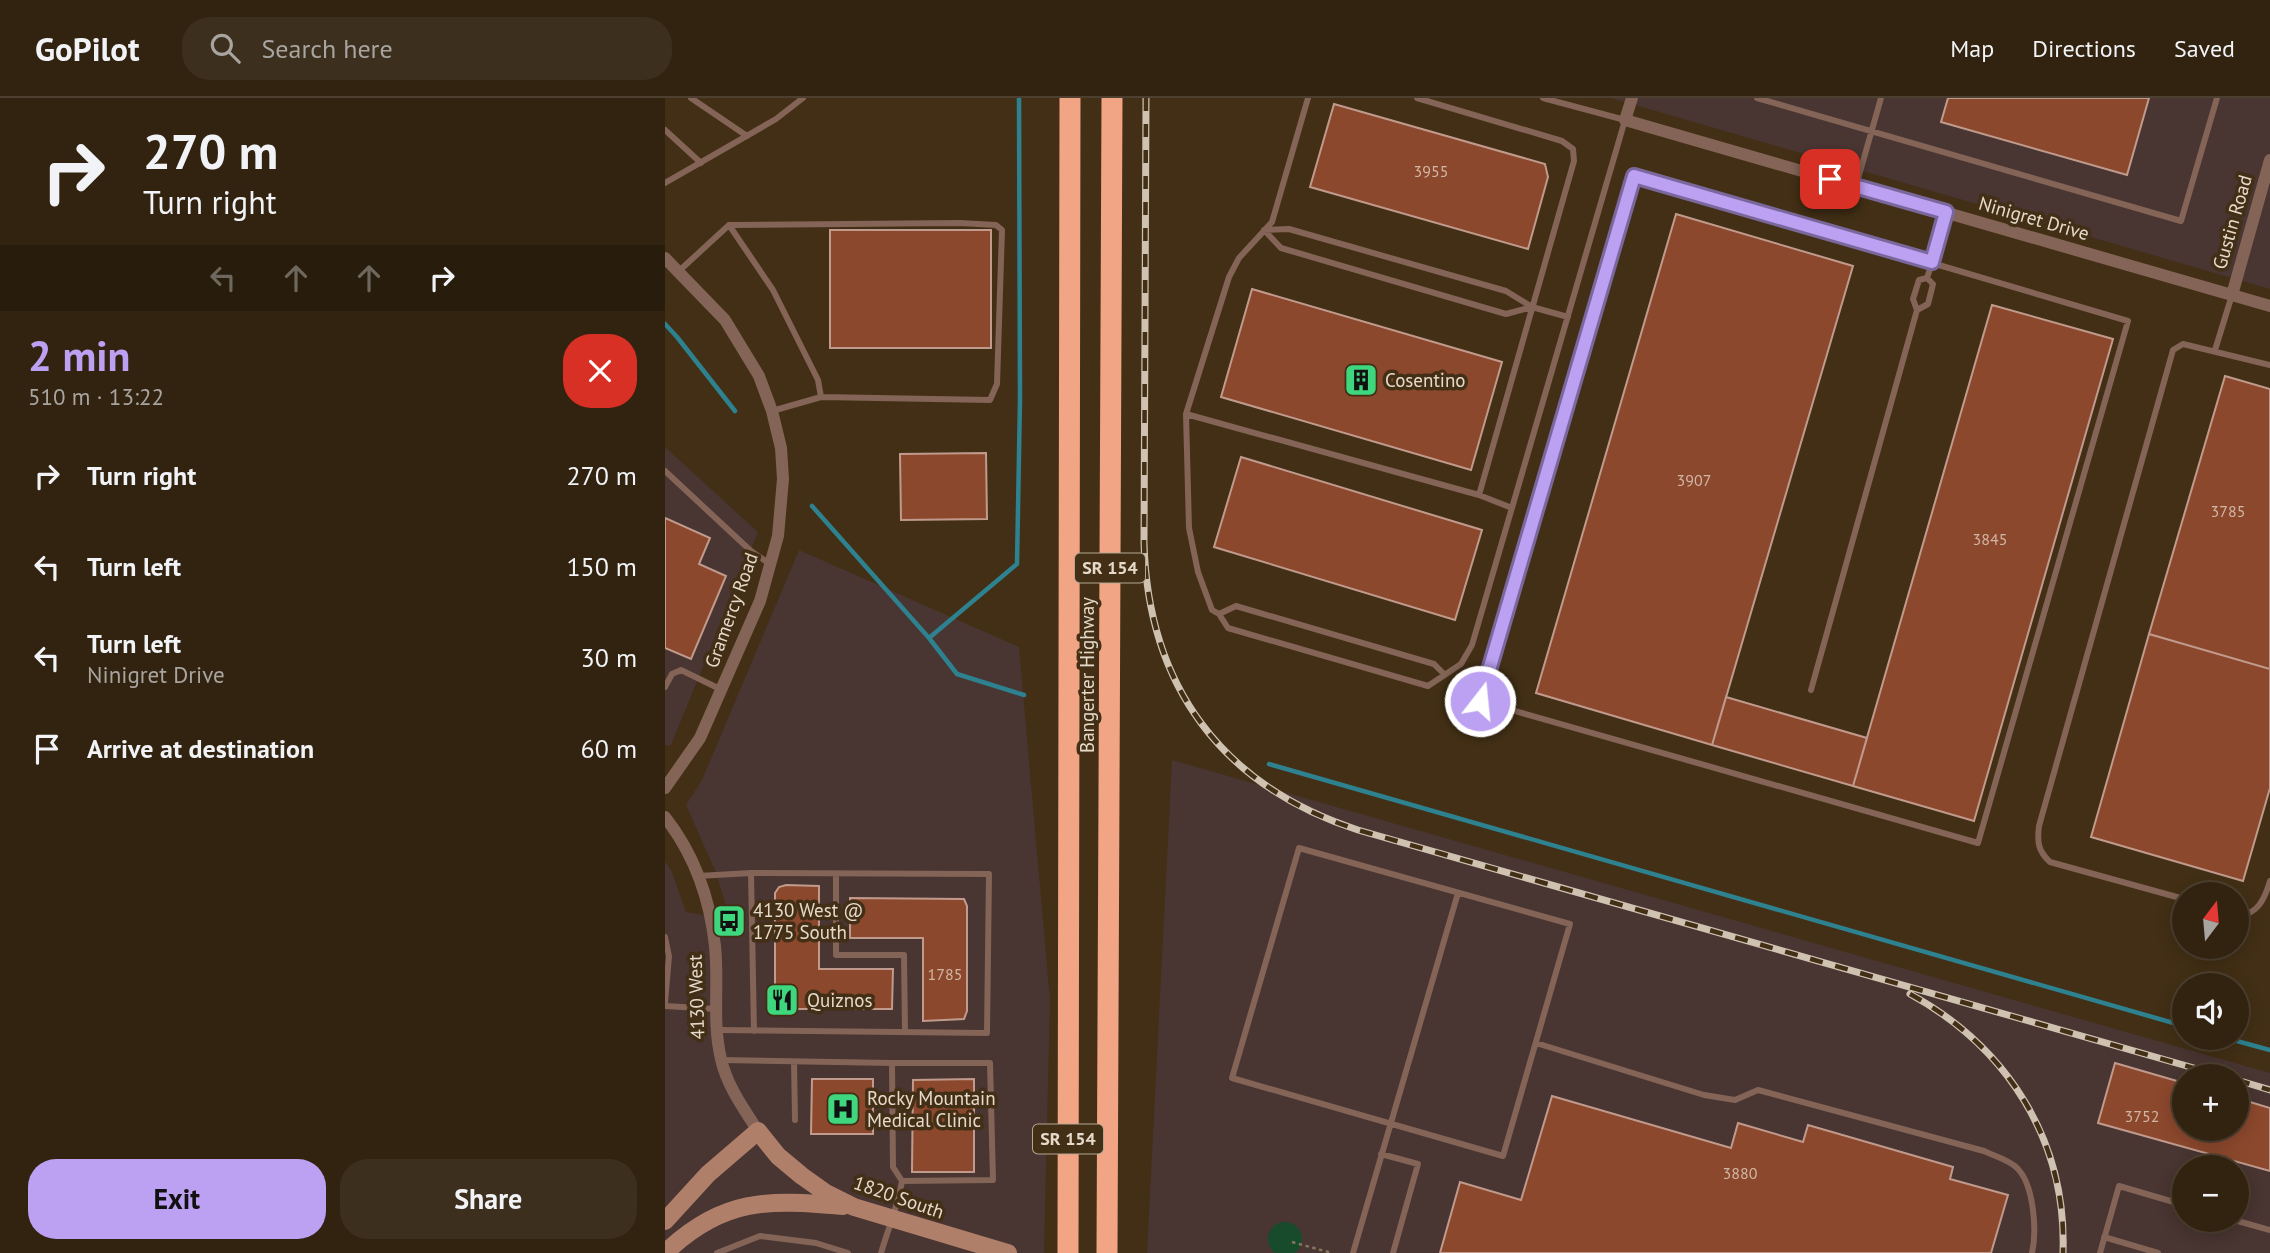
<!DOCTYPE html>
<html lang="en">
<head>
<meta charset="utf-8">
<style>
	:root { --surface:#322310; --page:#3d2f1e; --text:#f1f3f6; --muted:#a8a49f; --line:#4d4030; --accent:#bca0f2 }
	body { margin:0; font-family:"PT Sans",sans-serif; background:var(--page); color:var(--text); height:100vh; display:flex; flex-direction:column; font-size:26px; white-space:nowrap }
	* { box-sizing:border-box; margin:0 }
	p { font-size:23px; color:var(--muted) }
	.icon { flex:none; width:38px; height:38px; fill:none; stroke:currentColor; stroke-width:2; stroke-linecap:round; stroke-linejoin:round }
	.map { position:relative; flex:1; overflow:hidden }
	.side { display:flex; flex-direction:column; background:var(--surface); width:665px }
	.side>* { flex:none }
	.banner { background:#322310; color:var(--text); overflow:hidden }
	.needle { width:46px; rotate:16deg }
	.buttons { position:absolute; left:1507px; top:784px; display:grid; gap:14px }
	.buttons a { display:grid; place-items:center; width:77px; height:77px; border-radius:50%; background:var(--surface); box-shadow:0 4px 18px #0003,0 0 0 2px var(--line); font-size:35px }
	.pin { position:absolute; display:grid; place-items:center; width:60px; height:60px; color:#fff; margin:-30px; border-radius:14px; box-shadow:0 4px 10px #0006 }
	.me { position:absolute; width:77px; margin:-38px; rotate:16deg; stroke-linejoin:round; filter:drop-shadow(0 0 5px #0008) }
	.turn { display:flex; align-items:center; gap:24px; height:147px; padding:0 28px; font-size:32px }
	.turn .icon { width:91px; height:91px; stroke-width:2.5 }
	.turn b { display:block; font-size:49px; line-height:60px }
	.lanes { display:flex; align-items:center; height:66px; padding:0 28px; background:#0003; justify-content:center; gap:35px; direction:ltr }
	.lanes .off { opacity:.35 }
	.round { display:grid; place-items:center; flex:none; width:74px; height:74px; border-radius:28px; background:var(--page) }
	.headline { display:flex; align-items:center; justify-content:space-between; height:119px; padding:0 28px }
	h1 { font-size:42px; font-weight:700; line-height:52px; color:var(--accent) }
	.cta { display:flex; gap:14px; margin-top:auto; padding:14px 28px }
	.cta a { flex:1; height:80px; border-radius:28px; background:var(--accent); color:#111; font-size:28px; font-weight:700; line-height:80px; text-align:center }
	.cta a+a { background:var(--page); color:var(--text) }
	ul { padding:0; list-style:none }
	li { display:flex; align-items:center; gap:21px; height:91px; padding:0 28px }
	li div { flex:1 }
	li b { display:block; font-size:26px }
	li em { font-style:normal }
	header { display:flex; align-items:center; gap:42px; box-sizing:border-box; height:98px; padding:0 35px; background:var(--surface); border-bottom:2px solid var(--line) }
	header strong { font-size:33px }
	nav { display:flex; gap:38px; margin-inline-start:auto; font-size:24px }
	.search { width:490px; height:63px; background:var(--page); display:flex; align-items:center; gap:18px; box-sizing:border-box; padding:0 24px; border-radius:28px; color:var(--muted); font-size:26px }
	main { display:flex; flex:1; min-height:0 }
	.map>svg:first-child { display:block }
	.industrial { fill:#493531; fill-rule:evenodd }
	.green { fill:#184b2b }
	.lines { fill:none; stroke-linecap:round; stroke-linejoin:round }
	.stream { stroke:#2e8290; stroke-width:4.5 }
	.building { fill:#8c482d; stroke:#c09b8d; stroke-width:2 }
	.path { stroke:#84745f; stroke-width:2.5; stroke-dasharray:3.5 3.5; stroke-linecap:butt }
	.lane { stroke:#836457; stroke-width:6 }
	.street { stroke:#836457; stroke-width:12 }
	.secondary { stroke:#b07f6a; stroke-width:18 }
	.highway { stroke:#f2a584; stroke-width:21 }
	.rail-casing { stroke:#cfc2b1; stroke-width:7 }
	.rail { stroke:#422f15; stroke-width:4.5; stroke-dasharray:13; stroke-linecap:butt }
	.route-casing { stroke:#7a689d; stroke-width:18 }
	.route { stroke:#bca0f2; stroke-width:12 }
	.labels { text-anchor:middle; stroke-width:7; stroke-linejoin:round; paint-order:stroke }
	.number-label { font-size:16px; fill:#d0b6a4 }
	.shield { fill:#422f15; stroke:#b5a794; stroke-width:2 }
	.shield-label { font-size:18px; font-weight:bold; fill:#e6dacb }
	.street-label { font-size:19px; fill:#e6dacb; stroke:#422f15 }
	.poi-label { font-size:19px; fill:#e6dacb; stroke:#422f15; text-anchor:start }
</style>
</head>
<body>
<header>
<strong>GoPilot</strong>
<div class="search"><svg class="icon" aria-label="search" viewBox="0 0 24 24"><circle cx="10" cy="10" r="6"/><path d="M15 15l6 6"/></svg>Search here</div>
<nav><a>Map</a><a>Directions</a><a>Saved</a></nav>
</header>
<main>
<section class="side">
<div class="banner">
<div class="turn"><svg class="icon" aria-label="right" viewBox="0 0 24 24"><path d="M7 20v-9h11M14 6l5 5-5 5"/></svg><div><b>270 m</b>Turn right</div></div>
<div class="lanes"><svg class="icon off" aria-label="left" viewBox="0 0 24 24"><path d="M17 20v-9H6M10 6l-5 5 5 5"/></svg><svg class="icon off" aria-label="ahead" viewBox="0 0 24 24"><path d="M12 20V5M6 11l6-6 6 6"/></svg><svg class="icon off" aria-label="ahead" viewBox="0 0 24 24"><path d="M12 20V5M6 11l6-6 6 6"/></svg><svg class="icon" aria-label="right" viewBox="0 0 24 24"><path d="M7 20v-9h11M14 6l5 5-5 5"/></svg></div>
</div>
<div class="headline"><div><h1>2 min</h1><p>510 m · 13:22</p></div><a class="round" style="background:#d93025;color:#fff"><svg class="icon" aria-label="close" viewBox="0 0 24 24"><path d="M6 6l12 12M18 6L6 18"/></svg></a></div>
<ul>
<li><svg class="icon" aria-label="right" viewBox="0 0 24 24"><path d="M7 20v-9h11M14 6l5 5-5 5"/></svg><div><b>Turn right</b></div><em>270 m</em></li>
<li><svg class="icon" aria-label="left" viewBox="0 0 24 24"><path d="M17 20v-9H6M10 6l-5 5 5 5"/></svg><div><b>Turn left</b></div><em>150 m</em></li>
<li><svg class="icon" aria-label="left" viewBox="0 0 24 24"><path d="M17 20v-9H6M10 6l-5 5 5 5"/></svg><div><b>Turn left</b><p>Ninigret Drive</p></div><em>30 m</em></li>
<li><svg class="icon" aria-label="arrive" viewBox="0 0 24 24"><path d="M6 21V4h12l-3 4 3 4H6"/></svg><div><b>Arrive at destination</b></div><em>60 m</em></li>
</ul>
<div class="cta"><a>Exit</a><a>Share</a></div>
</section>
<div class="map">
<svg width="1605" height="1155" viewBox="0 0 1605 1155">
	<rect width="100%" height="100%" fill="#422f15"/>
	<path class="industrial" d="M946 0H1605V191Z
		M0 349 93 434 6 647H0Z
		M134 452 354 549 385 902 379 1155H0V763L7 774 21 814 65 821 51 775 21 707 37 682Z
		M507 662 1605 975V1155H482ZM1519 978H1572V1031H1519ZM1519 1069H1572V1122H1519Z"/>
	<path class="green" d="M603 1141a17 17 0 1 1 34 0a17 17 0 1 1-34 0Z"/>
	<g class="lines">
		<path class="stream" d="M0 226 12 239 70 313
			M147 408 264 540 292 576 359 597
			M264 540 352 466 355 302 354 0
			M604 666 1519 928
			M1561 940 1605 952"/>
	</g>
	<path class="building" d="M1283 0H1484L1462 77 1276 24Z
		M669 6 880 66 883 79 863 151 645 89Z
		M1011 116 1188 168 1047 647 871 595Z
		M165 132H326V250H165Z
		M587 191 837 264 806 372 556 299Z
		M1327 207 1448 241 1309 723 1188 688Z
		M1560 278 1605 291V571L1484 536Z
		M321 355 322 421 236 422 235 356Z
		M576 359 817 432 790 522 549 449Z
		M0 420 45 440 34 466 61 478 26 561 0 550Z
		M1484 536 1605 571V690L1578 783 1426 739Z
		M1061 599 1202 640 1188 688 1047 647Z
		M121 787 154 788V871H228L227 911H117L112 908 110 900V795L114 789Z
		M185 800 299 801 302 808V913L299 921 258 923V840H185Z
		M1450 965 1519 985V1031H1572V1000L1605 1010V1073L1433 1025Z
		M147 981H208V1036H146Z
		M309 981V1074H247L248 982Z
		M887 998 1066 1050 1073 1025 1138 1044 1143 1027 1288 1069 1285 1081 1343 1097 1326 1155H775L795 1084 856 1102Z"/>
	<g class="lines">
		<path class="path" d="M627 1144 667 1155"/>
		<path class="lane" d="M26 0 82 38
			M752 0 897 43 908 51 909 63 814 397
			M1092 0 1516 123 1552 0
			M0 32 36 65
			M0 85 111 21 138 0
			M1191 88 1216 0
			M64 127 295 125 331 127 337 132 332 286 325 302 156 299
			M14 173 64 127 108 192 153 282 156 299 107 313
			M1262 180 1268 186 1263 206 1252 212 1248 201 1254 182 1262 180 1267 165 1463 223 1313 745 815 603 969 78 1267 165 1281 114
			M867 209 841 216 616 150 599 132 624 131 841 193 867 209 903 219
			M1550 252 1567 197
			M521 316 814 397 847 410
			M0 373 86 453 105 466
			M554 516 547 512 533 474 524 430 521 316 564 179 574 160 607 124 643 0
			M779 576 769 566 571 508 554 516 563 530 763 588 796 566 807 547 960 22 878 0
			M0 589 7 576 16 572 57 592
			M1146 592 1252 212
			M634 750 905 826 838 1058 567 980Z
			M86 775 89 933
			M171 776V857H239L240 933
			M33 778 86 775 324 776 322 935 52 932
			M1519 801 1385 764C1373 753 1372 744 1374 728L1508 252 1518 246 1605 267
			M1572 816C1592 819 1600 800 1605 783
			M0 839 4 858 0 905
			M0 908 51 911
			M871 945 1039 997 1070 1002 1093 992 1319 1053C1329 1058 1345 1062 1353 1071 1369 1088 1372 1133 1367 1155
			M56 962 227 965 228 1069 237 1083
			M129 964 130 1022
			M716 1056 753 1066 728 1155
			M1569 1122 1605 1132
			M1439 1139 1493 1155
			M52 1155 95 1138 151 1145 183 1155
			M216 1155C223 1131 233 1108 237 1083L328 1082 325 965H227
			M688 1155 793 795
			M1435 1155 1454 1088 1519 1107"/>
		<path class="street" d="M967 0 960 22 1605 208
			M0 160 60 222 94 278 107 313 116 350 118 381 113 438 95 503 35 640 0 690
			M1567 197 1605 62
			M0 719C29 756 45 801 50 848 54 886 47 924 56 961 62 988 79 1011 93 1033"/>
		<path class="secondary" d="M0 1123 43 1076 93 1033 113 1058 137 1078 161 1095 189 1109 343 1155
			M0 1155C57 1100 103 1101 178 1108"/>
		<path class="highway" d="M403 1155 405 0
			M442 1155 447 0"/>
		<defs>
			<path id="rail" d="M481 0 479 445C483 588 557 688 693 732L1557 978
				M1245 896C1342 949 1402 1042 1398 1155
				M1572 982 1605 992"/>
		</defs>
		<use href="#rail" class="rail-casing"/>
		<use href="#rail" class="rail"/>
	</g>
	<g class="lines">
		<defs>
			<path id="route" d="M815 603 969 78 1267 164 1281 114 1165 81"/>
		</defs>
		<use href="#route" class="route-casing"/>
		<use href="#route" class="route"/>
	</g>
	<defs>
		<symbol id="building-square" viewBox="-11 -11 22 22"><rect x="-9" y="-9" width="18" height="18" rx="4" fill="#3fd77d" stroke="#422f15"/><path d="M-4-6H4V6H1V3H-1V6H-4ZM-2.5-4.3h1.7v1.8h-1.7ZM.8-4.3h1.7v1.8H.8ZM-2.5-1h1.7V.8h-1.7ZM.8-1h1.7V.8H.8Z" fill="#111"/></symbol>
		<symbol id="bus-square" viewBox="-11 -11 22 22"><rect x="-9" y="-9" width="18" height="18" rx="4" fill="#3fd77d" stroke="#422f15"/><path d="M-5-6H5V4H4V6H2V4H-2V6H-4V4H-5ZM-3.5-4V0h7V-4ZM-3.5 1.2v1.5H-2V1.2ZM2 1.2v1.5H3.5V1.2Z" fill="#111"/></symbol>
		<symbol id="restaurant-square" viewBox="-11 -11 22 22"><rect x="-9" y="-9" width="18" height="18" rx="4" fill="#3fd77d" stroke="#422f15"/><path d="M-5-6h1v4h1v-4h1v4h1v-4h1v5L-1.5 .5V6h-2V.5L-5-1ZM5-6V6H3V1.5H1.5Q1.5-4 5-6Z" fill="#111"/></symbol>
		<symbol id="hospital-square" viewBox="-11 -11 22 22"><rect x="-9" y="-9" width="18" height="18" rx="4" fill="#3fd77d" stroke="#422f15"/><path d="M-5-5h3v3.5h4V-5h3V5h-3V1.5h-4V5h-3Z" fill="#111"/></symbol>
	</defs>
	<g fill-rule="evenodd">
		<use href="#building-square" x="677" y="263" width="38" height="38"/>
		<use href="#bus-square" x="45" y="804" width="38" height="38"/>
		<use href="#restaurant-square" x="98" y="883" width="38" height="38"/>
		<use href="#hospital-square" x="159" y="992" width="38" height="38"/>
	</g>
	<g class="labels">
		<g class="number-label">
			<text x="766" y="79">3955</text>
			<text x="1029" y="388">3907</text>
			<text x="1563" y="419">3785</text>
			<text x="1325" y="447">3845</text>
			<text x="280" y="882">1785</text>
			<text x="1477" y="1024">3752</text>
			<text x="1075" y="1081">3880</text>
		</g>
		<g class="shield">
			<rect x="410" y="455.5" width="70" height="29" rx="5"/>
			<rect x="368" y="1026.5" width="70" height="29" rx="5"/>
		</g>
		<g class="shield-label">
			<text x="445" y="476">SR 154</text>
			<text x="403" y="1047">SR 154</text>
		</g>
		<g class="street-label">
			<text transform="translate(1369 120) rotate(16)" y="7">Ninigret Drive</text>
			<text transform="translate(1567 124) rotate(-74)" y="7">Gustin Road</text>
			<text transform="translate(66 512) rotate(-70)" y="7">Gramercy Road</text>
			<text transform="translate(422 577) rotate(-90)" y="7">Bangerter Highway</text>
			<text transform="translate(31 899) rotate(-92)" y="7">4130 West</text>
			<text transform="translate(234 1099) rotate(19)" y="7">1820 South</text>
		</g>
		<g class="poi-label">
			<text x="720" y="289">Cosentino</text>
			<text x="88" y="819">4130 West @<tspan x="88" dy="22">1775 South</tspan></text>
			<text x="142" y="909">Quiznos</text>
			<text x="202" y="1007">Rocky Mountain<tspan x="202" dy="22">Medical Clinic</tspan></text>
		</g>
	</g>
</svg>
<div class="buttons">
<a><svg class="needle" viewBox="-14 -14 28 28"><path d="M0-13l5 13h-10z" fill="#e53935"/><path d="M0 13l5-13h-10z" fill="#a8a49f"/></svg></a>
<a><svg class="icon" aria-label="sound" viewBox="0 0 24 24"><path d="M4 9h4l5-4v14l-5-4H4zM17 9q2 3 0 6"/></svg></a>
<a>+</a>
<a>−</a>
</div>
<div class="pin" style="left:1165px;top:81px;background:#d93025"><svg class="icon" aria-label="arrive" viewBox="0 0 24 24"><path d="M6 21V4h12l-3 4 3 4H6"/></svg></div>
<svg class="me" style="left:815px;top:603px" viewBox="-20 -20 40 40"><circle r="17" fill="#bca0f2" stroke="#fff" stroke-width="3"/><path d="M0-11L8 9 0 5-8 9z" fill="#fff"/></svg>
</div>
</main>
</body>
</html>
